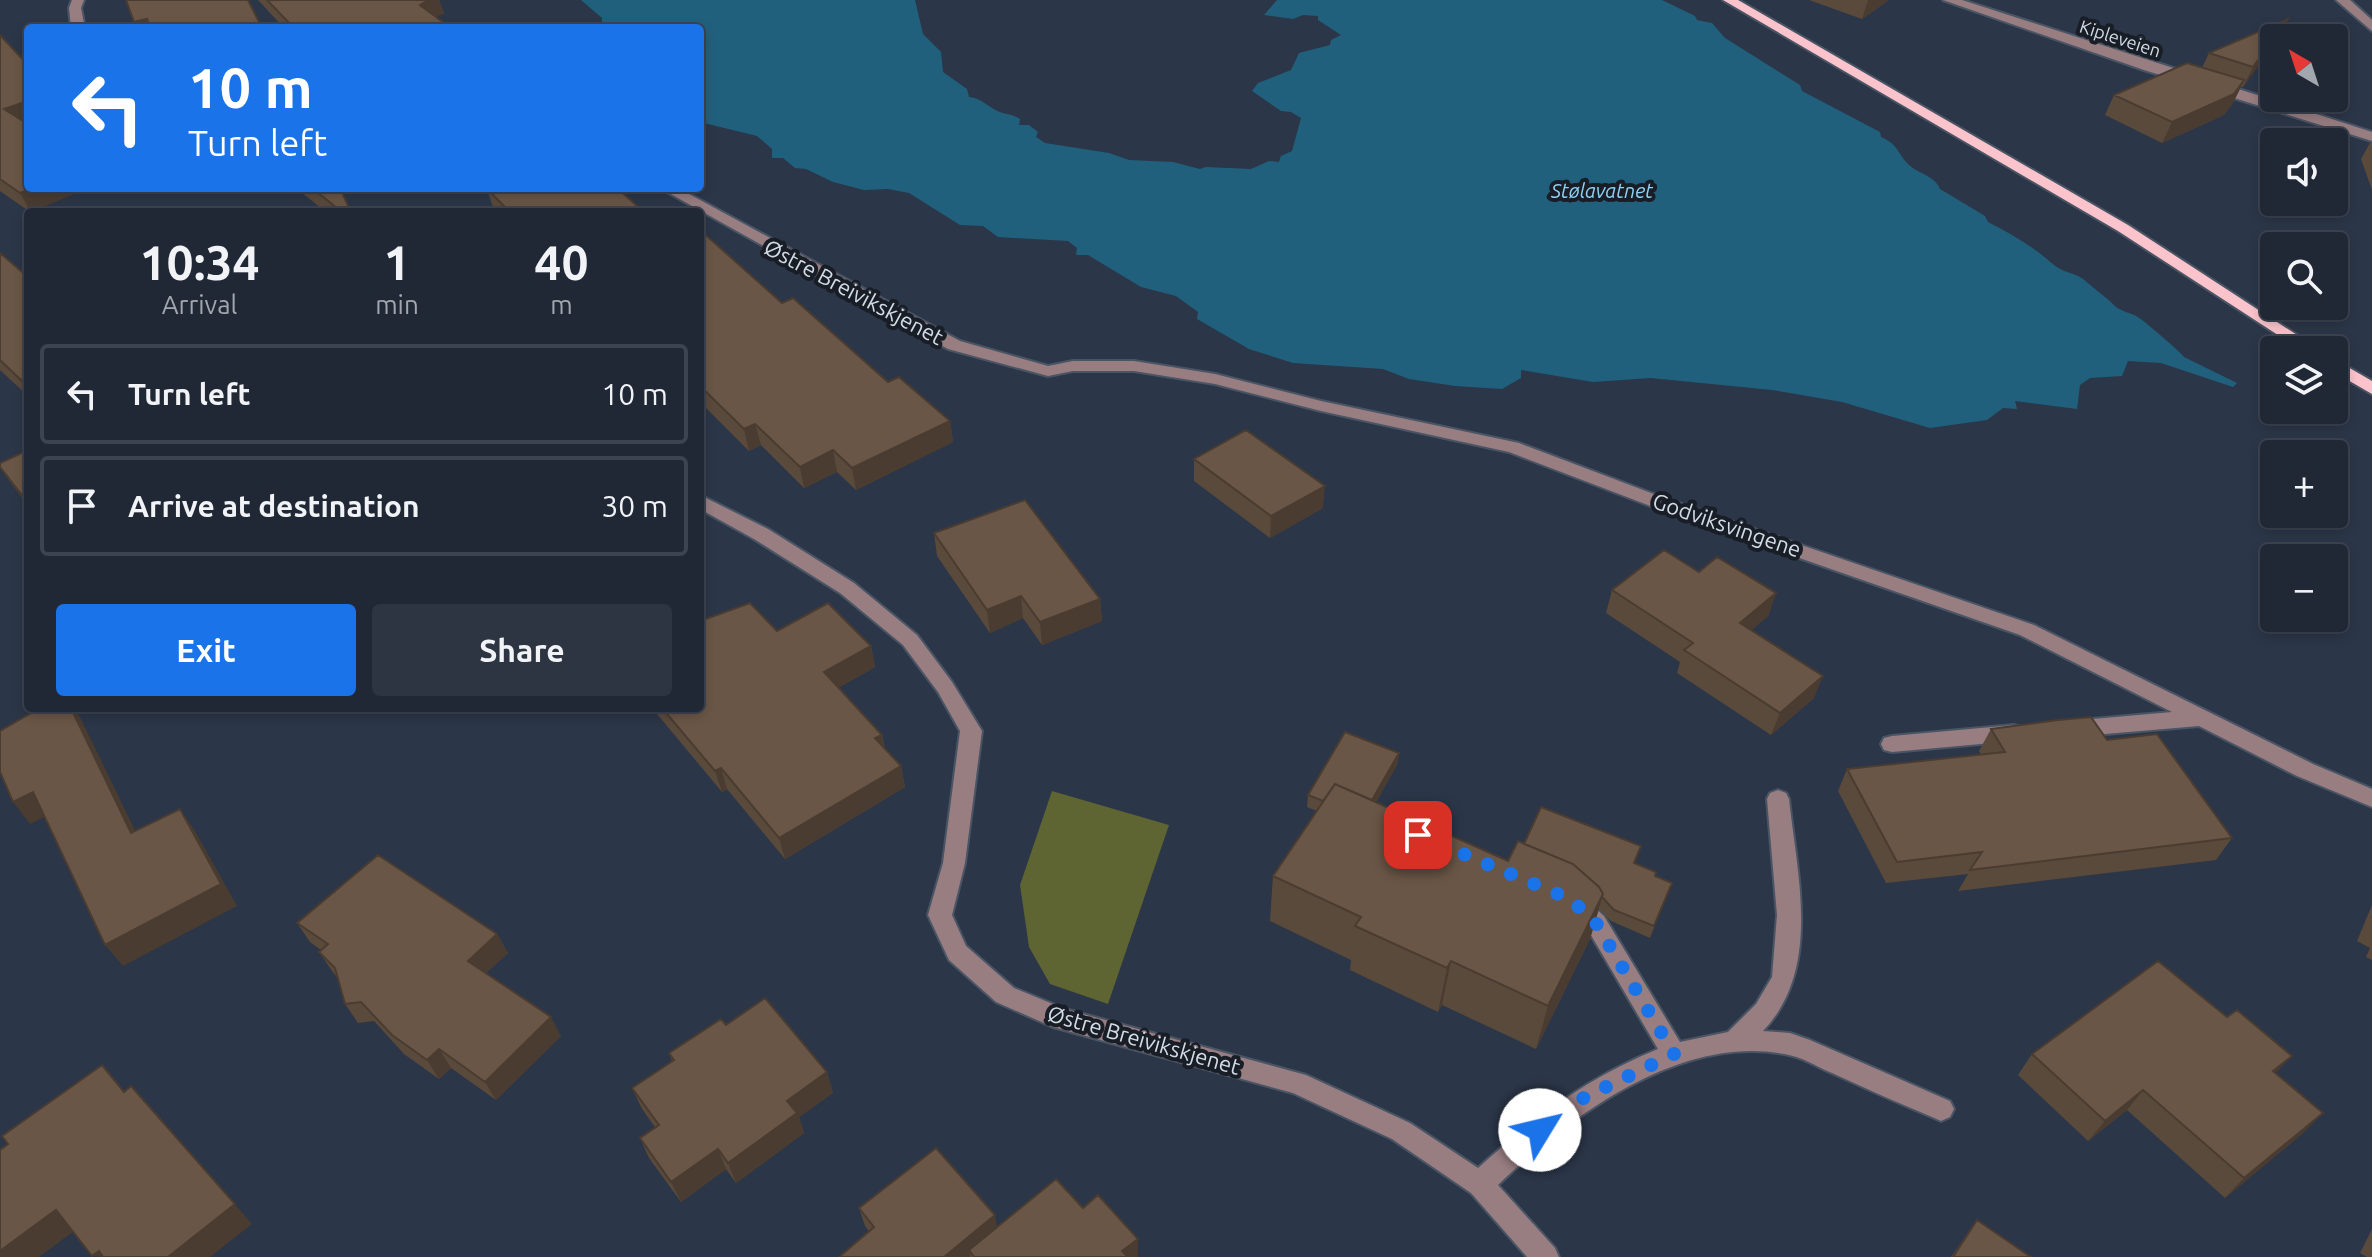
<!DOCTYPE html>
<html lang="en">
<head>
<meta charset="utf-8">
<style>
	:root { --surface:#202836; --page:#2d3442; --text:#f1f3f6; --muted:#a2a6ad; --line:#3d4451; --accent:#1a73e8 }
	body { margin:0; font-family:Ubuntu,sans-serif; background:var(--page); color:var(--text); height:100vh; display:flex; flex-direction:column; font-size:30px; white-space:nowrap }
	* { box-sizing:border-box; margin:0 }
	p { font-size:26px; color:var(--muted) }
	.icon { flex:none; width:44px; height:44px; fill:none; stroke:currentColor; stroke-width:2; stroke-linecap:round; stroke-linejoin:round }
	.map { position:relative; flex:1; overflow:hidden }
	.sheet { position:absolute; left:24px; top:208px; width:680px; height:504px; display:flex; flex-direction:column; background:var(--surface); border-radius:8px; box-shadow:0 4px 12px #0003,0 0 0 2px var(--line) }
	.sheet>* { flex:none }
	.banner { position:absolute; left:24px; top:24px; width:680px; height:168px; border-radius:8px; box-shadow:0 4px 12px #0003,0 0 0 2px var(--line); background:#1a73e8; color:#fff; overflow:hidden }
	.needle { width:52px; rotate:321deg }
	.fabs { position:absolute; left:2260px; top:24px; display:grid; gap:16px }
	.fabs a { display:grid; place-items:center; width:88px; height:88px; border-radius:8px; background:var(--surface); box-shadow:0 4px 12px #0003,0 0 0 2px var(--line); font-size:40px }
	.pin { position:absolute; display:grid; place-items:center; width:68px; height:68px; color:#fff; margin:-34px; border-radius:16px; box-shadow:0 4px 12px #0006 }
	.me { position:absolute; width:88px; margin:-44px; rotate:54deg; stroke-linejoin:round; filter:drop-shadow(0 0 6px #0008) }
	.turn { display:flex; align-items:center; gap:28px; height:168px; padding:0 32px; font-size:36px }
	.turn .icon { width:104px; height:104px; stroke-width:2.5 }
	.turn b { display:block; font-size:56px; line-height:68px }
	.eta { display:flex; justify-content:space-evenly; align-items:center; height:136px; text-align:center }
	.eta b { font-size:48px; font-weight:700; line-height:56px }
	.action { display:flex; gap:16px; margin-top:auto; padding:16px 32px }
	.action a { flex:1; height:92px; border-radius:8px; background:var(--accent); color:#fff; font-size:32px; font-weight:700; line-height:92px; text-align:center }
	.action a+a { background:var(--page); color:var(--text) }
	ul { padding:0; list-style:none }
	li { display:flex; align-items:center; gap:24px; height:100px; margin:0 16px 12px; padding:0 16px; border:4px solid var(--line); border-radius:8px }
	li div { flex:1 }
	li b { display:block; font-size:30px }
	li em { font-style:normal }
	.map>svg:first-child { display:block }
	.green { fill:#5e6432 }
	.water { fill:#21607c }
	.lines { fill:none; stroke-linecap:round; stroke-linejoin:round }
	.minor-casing { stroke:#495464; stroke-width:4 }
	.major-casing { stroke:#495464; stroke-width:4 }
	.minor { fill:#987d81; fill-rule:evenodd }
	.major { fill:#fbc3cb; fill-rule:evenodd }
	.wall { fill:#5a4a3c }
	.shaded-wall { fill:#4a3c31 }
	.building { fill:#695646; stroke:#4a3c31; stroke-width:2 }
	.route { stroke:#1a73e8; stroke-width:14; stroke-dasharray:0 25.2 }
	.labels { text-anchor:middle; stroke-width:8; stroke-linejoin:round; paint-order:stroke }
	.far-street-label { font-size:18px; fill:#d3dbe6; stroke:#181d26 }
	.far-water-label { font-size:20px; font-style:italic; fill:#8dd3f5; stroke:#181d26 }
	.street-label { font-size:22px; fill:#d3dbe6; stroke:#181d26 }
</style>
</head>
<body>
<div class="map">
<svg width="2372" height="1257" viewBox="0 0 2372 1257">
	<rect width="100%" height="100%" fill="#2b3648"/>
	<path class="green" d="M1052 791 1169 825 1108 1004 1050 984 1029 947 1020 885Z"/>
	<path class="water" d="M581 0H915L923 34 941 52 943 72 967 89 969 97C983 98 988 108 1000 112 1008 115 1012 114 1020 119L1019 125H1029L1038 132 1036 137 1045 143 1109 153 1129 160 1173 162 1200 169 1206 167 1251 169 1269 161 1279 162 1281 156 1292 151 1301 118 1291 112 1281 111 1252 91 1258 83 1291 70 1299 53 1330 45 1331 40 1341 35 1318 20V16L1303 15 1293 19 1264 15 1277 0H1662L1695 16 1697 20 1712 23 1725 38 1800 85 1802 91 1880 132 1881 137C1899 145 1897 153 1909 165 1919 174 1935 176 1940 189L1985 216 1988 222C2012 234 2035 248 2054 265 2062 272 2075 273 2083 279 2093 288 2105 296 2115 306 2120 311 2131 313 2138 317 2143 320 2183 354 2184 357L2237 383 2233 387 2161 363 2128 361 2122 376 2090 378 2080 385 2077 409 2015 401 2017 409 2003 408 1987 420 1930 428 1842 402 1772 390 1651 378 1593 382 1521 370V378L1502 389 1455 386 1409 379 1383 369 1293 363 1249 349 1197 319 1198 312 1176 296 1141 287 1088 255H1076L1077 248 1068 241 998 237 983 226 960 225 909 193 888 189 864 190 833 182 806 169 795 168 783 158H772V149L757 136 700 122V28H602V18Z"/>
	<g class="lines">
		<defs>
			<path id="minor" d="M72 0H84L81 8 85 28H71L69 8Z
				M1943 0H1962L2372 132V141L2144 70Z
				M2336 0H2350L2372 20V31Z
				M660 188H678L960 341 1048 366 1073 361H1134L1215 374 1321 401 1519 443 1667 499 2034 625 2313 764 2372 789V807L2297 776 2199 726 2070 737 2063 735 2059 729 2063 723 2070 721 2172 712 2020 635 1653 507 1509 452 1321 411 1215 384 1134 371H1073L1048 376 948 349Z
				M700 495 768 529 854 583 917 635 952 682 982 731 965 863 952 915 966 946 1014 988 1065 1009 1306 1075 1410 1123 1478 1168C1532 1119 1590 1076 1658 1049L1588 930 1564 905 1568 898 1576 895 1584 898 1604 916 1680 1042 1728 1032 1756 1004 1772 977 1777 915 1767 799 1770 793 1778 790 1786 793 1789 799C1797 875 1822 969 1763 1031L1790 1033 1810 1040 1950 1101 1954 1109 1950 1117 1941 1121 1932 1117C1898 1103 1865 1088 1832 1073 1819 1068 1806 1059 1793 1056 1686 1029 1570 1116 1498 1185L1555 1248 1559 1257H1527L1471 1193 1392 1139 1293 1093 1053 1027 996 1002 949 960 928 915 943 863 960 731 938 692 903 645 840 593 754 539 700 509Z
				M2014 725 2021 727 2025 733 2021 739 2014 741 1892 752 1884 750 1881 744 1884 738 1892 736Z"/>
			<path id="major" d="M1723 0H1738L2128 225 2320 350H2301L2118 231Z
				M2334 359 2372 381V394L2334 372Z"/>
		</defs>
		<use href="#minor" class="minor-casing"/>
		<use href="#major" class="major-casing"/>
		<use href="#minor" class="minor"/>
		<use href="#major" class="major"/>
	</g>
	<path class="wall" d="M258 0H439L444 13 436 17 451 28H284Z
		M1809 0H1889L1862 19Z
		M2288 19 2279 38H2274L2243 87H2241L2234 101 2224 115 2162 143 2105 115 2114 95 2202 68 2209 53Z
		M0 35 28 123 33 212H30L0 191Z
		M2371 141H2372V190L2361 159Z
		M296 188H340L351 212H326Z
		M487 189 644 212H496L494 210Z
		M700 230 782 303 888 382 950 421 953 442 856 490 837 472 804 488 761 445 749 451 700 402Z
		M0 253 28 277V396L0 370Z
		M28 450V506L0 468Z
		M1194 459 1323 508 1270 538 1194 481Z
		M934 533 1100 599 1102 621 1042 645 1023 618 990 633 937 556Z
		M1699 572 1776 593 1768 616 1751 630 1814 698 1771 735 1677 673 1680 662 1606 613 1612 590Z
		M777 631 871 646 875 667 838 688 882 735 885 748 901 766 905 787 785 859 727 789 722 792 652 708H700Z
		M1991 729 2107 740 2232 838 2216 860 1958 891 1968 874 1886 883 1838 791 1847 769 1981 755 1979 751Z
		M1399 753 1397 765 1376 802 1508 861 1524 844 1635 863 1655 876 1672 883 1650 938 1611 921 1599 909 1590 939 1536 1049 1442 1005 1438 1012 1350 970 1351 960 1270 921 1273 876 1317 811 1307 807 1308 795Z
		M2372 905V960L2366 957 2370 948 2357 941Z
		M297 923 497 934 508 953 486 973 561 1036 496 1100 451 1068 439 1079 404 1054 374 1021 358 1023 345 1004 337 977 332 971 319 952 321 950 310 942Z
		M726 1025 827 1072 833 1093 799 1117 804 1133 736 1183 726 1169 681 1202 649 1158 640 1138 655 1127 642 1109 632 1088 672 1061 669 1053Z
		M2032 1054 2276 1074 2303 1133 2225 1198 2127 1110 2088 1141 2018 1075Z
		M859 1208 997 1227 1083 1208 1138 1239V1257H970V1256L968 1257H839L869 1231 865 1226Z
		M1977 1220 2031 1257H1951Z
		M2372 1229V1257H2367L2360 1253Z"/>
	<path class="shaded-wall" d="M429 0H439L444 13 426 22 420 5Z
		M1868 0H1889L1862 19Z
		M147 19 151 28H137L134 22Z
		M2288 19 2279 38H2274Z
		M2274 38V45L2243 87 2253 67Z
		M2244 80 2234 101 2224 115 2162 143 2172 122Z
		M28 101V123L4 109Z
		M33 188H89L31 212 20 193Z
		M28 380V390L23 382Z
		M950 421 953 442 856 490 852 468Z
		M755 424 761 445 749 451 744 429Z
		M833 450 837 472 804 488 800 467Z
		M1325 486 1323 508 1270 538 1271 516Z
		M1776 593 1768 616 1733 646 1740 623Z
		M1021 596 1023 618 990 633 987 610Z
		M1100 599 1102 621 1042 645 1040 622Z
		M871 646 875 667 829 693 824 672Z
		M1823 676 1814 698 1771 735 1780 713Z
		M71 708H74L80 717 147 855 131 833Z
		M882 735 886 756 875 738Z
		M1399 753 1397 765 1361 828 1362 817Z
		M901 766 905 787 785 859 779 838Z
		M721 768 727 789 722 792 715 771Z
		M33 792 50 814 30 824 13 802Z
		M180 809 195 831 237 906 123 966 105 945Z
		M1603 894 1590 939 1536 1049 1548 1006Z
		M497 934 508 953 478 980 468 961Z
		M1451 961 1442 1005 1438 1012 1447 968Z
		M551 1017 561 1036 496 1100 485 1082Z
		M439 1049 451 1068 439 1079 427 1060Z
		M2292 1056 2273 1076V1071Z
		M827 1072 833 1093 799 1117 804 1133 736 1183 728 1163 787 1101Z
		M2143 1090 2127 1110 2088 1141 2105 1121Z
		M150 1106 252 1224 210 1257H168Z
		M2323 1113 2303 1133 2225 1198 2244 1178Z
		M718 1149 726 1169 681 1202 671 1182Z
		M56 1210 77 1229 39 1257H0V1251Z
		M995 1215 998 1232 969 1250 970 1256 968 1257H944Z
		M1138 1239V1257H1123L1122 1251Z
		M99 1251 105 1257 92 1256Z"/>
	<path class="building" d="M126 0H248L262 28H150L147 19 134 22Z
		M267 0H429L420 5 451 28H294Z
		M2288 19 2253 67 2209 53Z
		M0 35 28 65V101L4 109 28 124V188H33L20 193 0 179Z
		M2187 63 2244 80 2234 94 2172 122 2114 95Z
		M312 188H340L351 212H342Z
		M491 188H617L644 212H510L487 189Z
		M700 230 782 303 793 298 888 382 899 377 950 421 852 468 833 450 800 467 755 424 744 429 700 386Z
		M0 253 28 277V380L23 382 0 360Z
		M1246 430 1325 486 1271 516 1194 459Z
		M28 450V503L0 467V463Z
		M1025 500 1100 599 1040 622 1021 596 987 610 934 533Z
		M1664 550 1699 572 1717 557 1776 593 1740 623 1823 676 1780 713 1684 650 1693 643 1612 590Z
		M750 603 777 631 828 603 871 646 824 672 882 735 875 738 901 766 779 838 721 768 715 771 662 708H700V621Z
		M40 708H71L131 833 180 809 221 884 105 945 33 792 13 802 0 772V731Z
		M2091 717 2107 740 2157 734 2232 838 1970 870 1982 852 1897 862 1847 769 2005 752 1991 729 2058 720Z
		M1345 732 1399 753 1372 800 1335 784 1323 801 1308 795Z
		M1335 784 1508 861 1518 841 1573 864 1599 887 1603 894 1548 1006 1451 961 1447 968 1355 926 1361 917 1273 876Z
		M1541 807 1641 846 1634 863 1656 872 1655 876 1672 883 1654 926 1614 910 1602 897 1603 894 1599 887 1573 864 1524 844Z
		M378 855 497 934 468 961 551 1017 485 1082 439 1049 427 1060 392 1035 361 1002 345 1004 335 968 319 952 328 944 297 923Z
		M2158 961 2227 1017 2237 1010 2292 1056 2273 1071 2323 1113 2244 1178 2143 1090 2105 1121 2032 1054Z
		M765 998 827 1072 787 1101 797 1113 728 1163 718 1149 671 1182 640 1138 659 1125 632 1088 674 1060 669 1053 721 1019 726 1025Z
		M102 1065 124 1092 131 1086 235 1204 168 1257H103L99 1251 92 1256 56 1210 0 1251V1150L8 1144 2 1136Z
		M936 1148 995 1215 944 1257H839L874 1227 859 1208Z
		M1056 1179 1083 1208 1098 1195 1138 1239 1122 1251 1128 1257H974L969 1250Z
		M1977 1220 2031 1257H1953Z"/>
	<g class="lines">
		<path class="route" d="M1418 835 1570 899 1596 923 1674 1054 1585 1097 1540 1130"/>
	</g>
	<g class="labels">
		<g class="far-street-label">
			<text transform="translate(2120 39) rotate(18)" y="6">Kipleveien</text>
		</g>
		<g class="far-water-label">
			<text x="1602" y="198">Stølavatnet</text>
		</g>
		<g class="street-label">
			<text transform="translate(854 292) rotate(28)" y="8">Østre Breivikskjenet</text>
			<text transform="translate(1727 525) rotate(19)" y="8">Godviksvingene</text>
			<text transform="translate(1144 1040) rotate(16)" y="8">Østre Breivikskjenet</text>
		</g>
	</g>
</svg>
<div class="fabs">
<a><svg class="needle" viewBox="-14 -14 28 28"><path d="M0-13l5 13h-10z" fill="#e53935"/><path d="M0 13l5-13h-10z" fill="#a2a6ad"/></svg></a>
<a><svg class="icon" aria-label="sound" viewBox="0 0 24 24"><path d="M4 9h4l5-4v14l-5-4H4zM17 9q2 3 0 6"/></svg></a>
<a><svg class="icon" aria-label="search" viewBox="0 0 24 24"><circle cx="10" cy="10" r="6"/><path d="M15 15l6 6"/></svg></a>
<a><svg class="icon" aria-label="layers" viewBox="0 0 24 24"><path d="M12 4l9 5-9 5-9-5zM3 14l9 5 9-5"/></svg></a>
<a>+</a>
<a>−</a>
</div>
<div class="pin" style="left:1418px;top:835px;background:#d93025"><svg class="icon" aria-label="arrive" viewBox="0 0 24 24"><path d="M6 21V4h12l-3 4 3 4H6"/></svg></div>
<svg class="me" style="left:1540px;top:1130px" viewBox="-20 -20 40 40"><circle r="19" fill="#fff"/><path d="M0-13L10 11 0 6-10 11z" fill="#1a73e8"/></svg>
<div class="banner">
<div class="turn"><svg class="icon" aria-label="left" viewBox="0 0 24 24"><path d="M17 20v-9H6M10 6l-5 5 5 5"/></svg><div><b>10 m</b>Turn left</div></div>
</div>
<section class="sheet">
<div class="eta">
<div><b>10:34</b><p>Arrival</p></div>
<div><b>1</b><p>min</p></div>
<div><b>40</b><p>m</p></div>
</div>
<ul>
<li><svg class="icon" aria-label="left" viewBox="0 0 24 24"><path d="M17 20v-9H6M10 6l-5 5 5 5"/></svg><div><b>Turn left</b></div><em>10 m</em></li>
<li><svg class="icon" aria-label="arrive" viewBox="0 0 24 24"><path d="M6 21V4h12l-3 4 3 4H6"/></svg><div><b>Arrive at destination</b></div><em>30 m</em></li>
</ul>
<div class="action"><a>Exit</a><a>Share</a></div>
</section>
</div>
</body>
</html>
